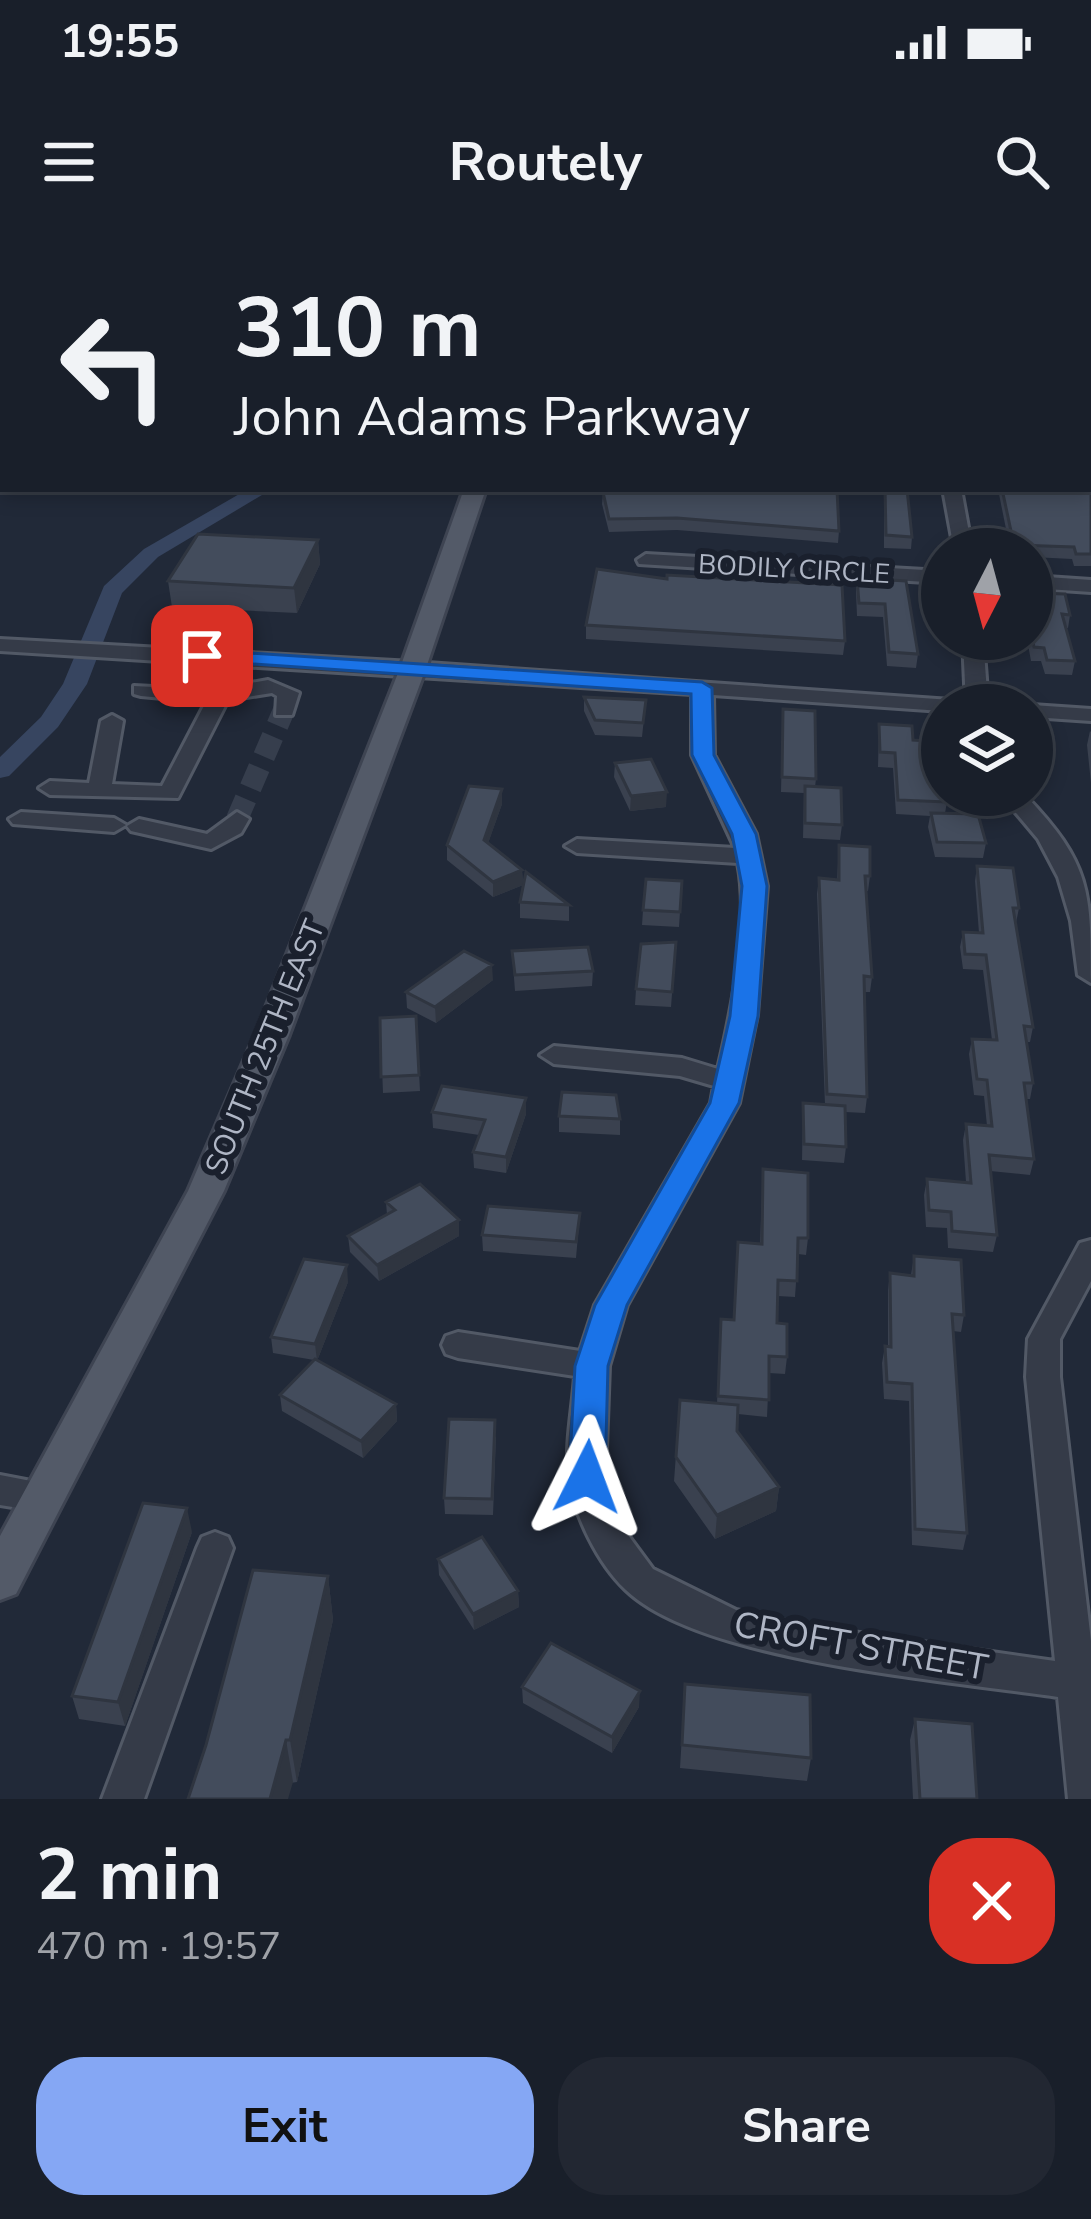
<!DOCTYPE html>
<html lang="en">
<head>
<meta charset="utf-8">
<style>
	:root { --surface:#191f2a; --page:#222732; --text:#f1f3f6; --muted:#9fa2a8; --line:#373d47; --accent:#85a7f4 }
	body { margin:0; font-family:"Nunito Sans",sans-serif; background:var(--page); color:var(--text); height:100vh; display:flex; flex-direction:column; font-size:45px; white-space:nowrap }
	* { box-sizing:border-box; margin:0 }
	p { font-size:39px; color:var(--muted) }
	.icon { flex:none; width:66px; height:66px; fill:none; stroke:currentColor; stroke-width:2; stroke-linecap:round; stroke-linejoin:round }
	.map { position:relative; height:1559px; overflow:hidden }
	.side { display:flex; flex-direction:column; background:var(--surface); flex:1 }
	.side>* { flex:none }
	.banner { position:absolute; left:0px; top:0px; width:1092px; height:252px; box-shadow:0 6px 18px #0003,0 0 0 3px var(--line); background:#191f2a; color:var(--text); overflow:hidden }
	.needle { width:78px; rotate:186deg }
	.buttons { position:absolute; left:921px; top:288px; display:grid; gap:24px }
	.buttons a { display:grid; place-items:center; width:132px; height:132px; border-radius:50%; background:var(--surface); box-shadow:0 6px 18px #0003,0 0 0 3px var(--line); font-size:60px }
	.pin { position:absolute; display:grid; place-items:center; width:102px; height:102px; color:#fff; margin:-51px; border-radius:24px; box-shadow:0 6px 18px #0006 }
	.me { position:absolute; width:132px; margin:-66px; rotate:3deg; stroke-linejoin:round; filter:drop-shadow(0 0 9px #0008) }
	.turn { display:flex; align-items:center; gap:42px; height:252px; padding:0 36px; font-size:54px }
	.turn .icon { width:156px; height:156px; stroke-width:2.5 }
	.turn b { display:block; font-size:84px; line-height:102px }
	.round { display:grid; place-items:center; flex:none; width:126px; height:126px; border-radius:48px; background:var(--page) }
	.overview { display:flex; align-items:center; justify-content:space-between; height:204px; padding:0 36px }
	h1 { font-size:72px; font-weight:700; line-height:90px }
	.button { display:flex; gap:24px; margin-top:auto; padding:24px 36px }
	.button a { flex:1; height:138px; border-radius:48px; background:var(--accent); color:#111; font-size:48px; font-weight:700; line-height:138px; text-align:center }
	.button a+a { background:var(--page); color:var(--text) }
	.status { display:flex; justify-content:space-between; align-items:center; height:84px; padding:0 60px; background:var(--surface); direction:ltr }
	.status svg { height:33px; fill:currentColor }
	header { display:flex; justify-content:space-between; align-items:center; height:156px; padding:0 36px; background:var(--surface); font-size:54px; font-weight:700 }
	.map>svg:first-child { display:block }
	.lines { fill:none; stroke-linecap:round; stroke-linejoin:round }
	.canal { fill:#374560; fill-rule:evenodd }
	.minor-tunnel { stroke:#363e4d; stroke-width:22; stroke-dasharray:22 12; stroke-linecap:butt }
	.minor-casing { stroke:#525966; stroke-width:6 }
	.major-casing { stroke:#3e4452; stroke-width:6 }
	.minor { fill:#353b48; fill-rule:evenodd }
	.major { fill:#535a68; fill-rule:evenodd }
	.wall { fill:#3a414f }
	.shaded-wall { fill:#2f3540 }
	.building { fill:#434c5c; stroke:#2f3540; stroke-width:3 }
	.route { fill:#1a73e8; stroke:#114b97; stroke-width:3 }
	.labels { text-anchor:middle; stroke-width:12; stroke-linejoin:round; paint-order:stroke }
	.far-street-label { font-size:27px; fill:#afb6c5; stroke:#1a202d }
	.street-label { font-size:30px; fill:#afb6c5; stroke:#1a202d }
	.near-street-label { font-size:36px; fill:#afb6c5; stroke:#1a202d }
</style>
</head>
<body>
<div class="status"><b>19:55</b><svg viewBox="0 0 49 12"><path d="M0 12V9h3v3zM5 12V6h3v6zM10 12V3h3v9zM15 12V0h3v12zM26 1h20v11H26zM47 4h2v5h-2z"/></svg></div>
<header><svg class="icon" aria-label="menu" viewBox="0 0 24 24"><path d="M4 6h16M4 12h16M4 18h16"/></svg>Routely<svg class="icon" aria-label="search" viewBox="0 0 24 24"><circle cx="10" cy="10" r="6"/><path d="M15 15l6 6"/></svg></header>
<div class="map">
<svg width="1091" height="1559" viewBox="0 0 1091 1559">
	<rect width="100%" height="100%" fill="#212938"/>
	<g class="lines">
		<path class="canal" d="M1089 76H1091V86H1089Z
			M248 249H272L158 317 122 353 87 444 58 487 9 536 0 538V517L41 477 63 444 104 346 144 309Z"/>
		<path class="minor-tunnel" d="M237 579 284 470"/>
		<defs>
			<path id="minor" d="M943 249H961L972 309H954Z
				M646 314 942 331V343L639 324 637 320Z
				M1032 336 1091 340V352L1032 348Z
				M0 399 413 422 951 460 954 465H942V471L713 455 714 515 756 594 767 646 757 775 739 863 627 1065 609 1126 605 1237 622 1287 653 1329 736 1370 804 1385 1055 1421 1026 1137 1028 1099 1080 1003 1091 1000V1041L1060 1099V1137L1091 1401V1559H1068L1058 1457C953 1441 701 1422 626 1350 598 1324 574 1275 569 1237 565 1205 573 1168 575 1136L458 1118 446 1114 442 1105 446 1096 458 1092 580 1111 595 1065 711 863 714 846 680 836 554 824 540 815 554 806 682 818 718 829C732 769 750 683 738 623L577 613 565 606 577 599 735 608 692 515V454L0 411Z
				M963 399H983L988 465H966Z
				M268 440 299 453 292 475H276L277 456 272 453 228 460 178 558 50 555 39 548 50 541 89 543 101 481 112 475 123 481 112 544 162 546 206 462 141 456 134 454V446L211 450Z
				M1032 465 1091 469V481L1032 477Z
				M1001 555H1025C1091 624 1091 651 1091 743L1078 735 1071 681 1058 637 1038 599Z
				M21 572 114 578 126 585 114 592 13 584 9 579Z
				M237 572 249 579 241 593 211 609 131 591 127 586 139 579 207 594Z
				M0 1235 57 1246 62 1257 57 1268 44 1272 0 1265Z
				M215 1292 228 1297 233 1308 144 1559H102L197 1308 202 1297Z"/>
			<path id="major" d="M553 0H569L552 3Z
				M464 249H486L426 428 289 795 224 951 16 1354 0 1360V1296L188 951 255 795 400 428Z"/>
		</defs>
		<use href="#minor" class="minor-casing"/>
		<use href="#major" class="major-casing"/>
		<use href="#minor" class="minor"/>
		<use href="#major" class="major"/>
	</g>
	<path class="wall" d="M1091 241V326H1074L1072 319 1032 317V309H1010L998 249H1089Z
		M884 249H907L912 297 911 309 884 308Z
		M603 252 839 291 838 303 677 290 609 292 602 264Z
		M318 300 320 324 297 373 172 367 168 341Z
		M857 338 906 341 918 414 916 428 887 426 883 377 857 376 856 352Z
		M1032 353 1070 375 1068 388H1066L1075 421 1072 435 1045 434 1041 421H1031L1027 399H1032Z
		M586 385 845 401 843 415 586 399Z
		M584 457 646 460 642 497 595 495 584 471Z
		M783 469 816 539 815 547 842 585 840 600 803 598 804 553 781 552Z
		M879 484 913 500 947 562 945 573 986 603 983 618 935 617 928 587 930 576 896 574 893 528 878 527Z
		M1090 491 1091 492V543L1087 505Z
		M615 523 666 567 630 571 614 537Z
		M502 549V564L488 603 522 630 523 645 493 657 447 620V605Z
		M839 605 870 636 868 651H866L872 737 870 752H864L867 857 865 873 845 872 846 907 844 923 802 920 803 863 825 865 817 654 819 638 837 640Z
		M977 626 1019 668 1016 683 1033 787 1030 802H1027L1033 843 1030 859H1027L1034 919 1030 935 990 931 997 995 993 1012 948 1008 947 988 926 987 924 955 927 939 966 942 963 900 966 884 987 886 984 856 974 855 969 814 972 799 992 800 983 730 963 729 960 707 963 692 979 693 975 641Z
		M682 641 679 687 642 685 643 670Z
		M520 662 569 665V681L520 678Z
		M676 702 671 767 635 765 636 749Z
		M512 711 593 731 592 746 515 751Z
		M493 740 436 783 407 768 406 752Z
		M416 776 420 851 383 853 380 778Z
		M526 858V874L506 933 474 928 473 912 479 895 433 888 432 872Z
		M559 876 620 879V895L559 892Z
		M763 929 808 998 806 1015 798 1014 795 1057 778 1056 777 1083 787 1117 785 1134 769 1133 767 1177 738 1174 737 1191 779 1247 776 1271 715 1299 674 1241 680 1160 717 1163 720 1095 734 1080 760 1003Z
		M386 962 459 996 379 1041 350 1012 348 996 387 975Z
		M580 973 576 1018 483 1011 482 995Z
		M914 1016 964 1075 961 1092 953 1091 967 1293 963 1310 912 1305 909 1161 884 1159 882 1123 885 1106H888V1050L890 1033 911 1035Z
		M348 1042 317 1121 396 1164 397 1181 363 1218 282 1171 280 1155 314 1120 273 1113 271 1097Z
		M496 1196 493 1275 445 1274 444 1258Z
		M192 1292 125 1486 79 1479 72 1456Z
		M438 1319 518 1351 519 1367 474 1390 439 1335Z
		M328 1336 333 1380 297 1542 188 1559Z
		M685 1444 811 1518 807 1541 680 1528Z
		M522 1447 639 1467 612 1513 523 1463Z
		M915 1479 977 1559H913L910 1500Z"/>
	<path class="shaded-wall" d="M318 300 320 324 297 373 294 348Z
		M502 549V564L484 615V600Z
		M667 552 666 567 630 571 631 556Z
		M522 630 523 645 493 657V642Z
		M492 725 493 740 436 783 435 767Z
		M526 858V874L506 933V917Z
		M459 980V996L379 1041 377 1025Z
		M347 1025 348 1042 317 1121 315 1104Z
		M396 1164 397 1181 363 1218 361 1201Z
		M779 1247 776 1271 715 1299 717 1275Z
		M187 1268 192 1292 125 1486 118 1462Z
		M328 1336 333 1380 297 1542 290 1500Z
		M518 1351 519 1367 474 1390 473 1374Z
		M640 1451 639 1467 612 1513V1497Z
		M286 1500 293 1542 288 1559H270Z"/>
	<path class="building" d="M396 0H446L444 3H394Z
		M1089 190 1091 191V225H1089Z
		M1089 241H1091V314H1076L1074 307 1014 305 1002 249H1089Z
		M605 249H837L839 291 677 278 609 279 603 252Z
		M885 249H907L912 297 886 295Z
		M198 294 318 300 294 348 168 341Z
		M597 329 667 339V335L842 345 845 401 586 385Z
		M857 338 906 341 918 414 889 412 885 364 859 363Z
		M1032 353 1065 354 1070 375 1062 374 1075 421 1047 420 1044 408 1034 407 1032 398Z
		M584 457 646 460 643 483 595 480Z
		M783 469 815 471 816 539 782 537Z
		M879 484 912 486 913 500 930 501 932 534H942V555H946L947 562 898 560 895 513 880 512Z
		M651 519 667 552 631 556 615 523Z
		M469 546 502 549 484 600 522 630 493 642 447 605Z
		M805 546 841 548 842 585 805 583Z
		M931 573 978 574 986 603 937 602Z
		M839 605 870 607V636H865L872 737 864 736 867 857 827 854 819 638 839 640Z
		M977 626 1013 628 1019 668H1013L1033 787 1024 786 1033 843H1024L1034 919 989 915 997 995 952 991 951 972 929 970 927 939 971 943 966 884 992 886 987 840 977 839 972 799 997 800 986 715 965 714 963 692 983 693Z
		M526 632 569 665 520 662Z
		M646 639 682 641 680 672 643 670Z
		M676 702 672 752 636 749 641 704Z
		M588 707 593 731 515 735 512 711Z
		M464 711 492 725 435 767 406 752Z
		M416 776 419 835 381 837 380 778Z
		M442 846 526 858 506 917 473 912 485 880 432 872Z
		M562 852 616 855 620 879 559 876Z
		M803 863 845 866 846 907 804 904Z
		M763 929 808 933V998H798L797 1041 778 1040 777 1083 787 1084V1117L769 1116V1160L718 1156 721 1079 734 1080 738 1002 762 1004Z
		M420 944 459 980 377 1025 348 996 395 970 386 962Z
		M488 966 580 973 576 1002 482 995Z
		M914 1016 961 1020 964 1075 952 1074 967 1293 915 1289 912 1144 887 1142 885 1106 891 1107 890 1033 914 1036Z
		M304 1019 347 1025 315 1104 271 1097Z
		M315 1119 396 1164 361 1201 280 1155Z
		M680 1160 738 1165 737 1191 779 1247 717 1275 676 1217Z
		M449 1179 495 1180 492 1259 444 1258Z
		M143 1263 187 1268 118 1462 72 1456Z
		M482 1297 518 1351 473 1374 438 1319Z
		M253 1330 328 1336 290 1500H286L270 1559H188L206 1505Z
		M551 1403 640 1451 612 1497 522 1447Z
		M685 1444 810 1455 811 1518 682 1505Z
		M915 1479 972 1484 977 1559H920Z"/>
	<path class="route" d="M202 410 702 442 712 448 714 515 756 594 767 646 758 776 739 863 627 1065 608 1126 605 1237 599 1247 587 1252 574 1247 569 1237 575 1126 595 1065 710 863 730 776 742 646 732 594 692 515 691 454 194 420 191 416Z"/>
	<g class="labels">
		<g class="far-street-label">
			<text transform="translate(794 329) rotate(3)" y="9">BODILY CIRCLE</text>
		</g>
		<g class="street-label">
			<text transform="translate(265 807) rotate(-68)" y="10">SOUTH 25TH EAST</text>
		</g>
		<g class="near-street-label">
			<text transform="translate(861 1405) rotate(10)" y="13">CROFT STREET</text>
		</g>
	</g>
</svg>
<div class="buttons">
<a><svg class="needle" viewBox="-14 -14 28 28"><path d="M0-13l5 13h-10z" fill="#e53935"/><path d="M0 13l5-13h-10z" fill="#9fa2a8"/></svg></a>
<a><svg class="icon" aria-label="layers" viewBox="0 0 24 24"><path d="M12 4l9 5-9 5-9-5zM3 14l9 5 9-5"/></svg></a>
</div>
<div class="pin" style="left:202px;top:416px;background:#d93025"><svg class="icon" aria-label="arrive" viewBox="0 0 24 24"><path d="M6 21V4h12l-3 4 3 4H6"/></svg></div>
<svg class="me" style="left:587px;top:1237px" viewBox="-20 -20 40 40"><path d="M0-17L14 15 0 8-14 15z" fill="#1a73e8" stroke="#fff" stroke-width="4"/></svg>
<div class="banner">
<div class="turn"><svg class="icon" aria-label="left" viewBox="0 0 24 24"><path d="M17 20v-9H6M10 6l-5 5 5 5"/></svg><div><b>310 m</b>John Adams Parkway</div></div>
</div>
</div>
<section class="side">
<div class="overview"><div><h1>2 min</h1><p>470 m · 19:57</p></div><a class="round" style="background:#d93025;color:#fff"><svg class="icon" aria-label="close" viewBox="0 0 24 24"><path d="M6 6l12 12M18 6L6 18"/></svg></a></div>
<div class="button"><a>Exit</a><a>Share</a></div>
</section>
</body>
</html>
